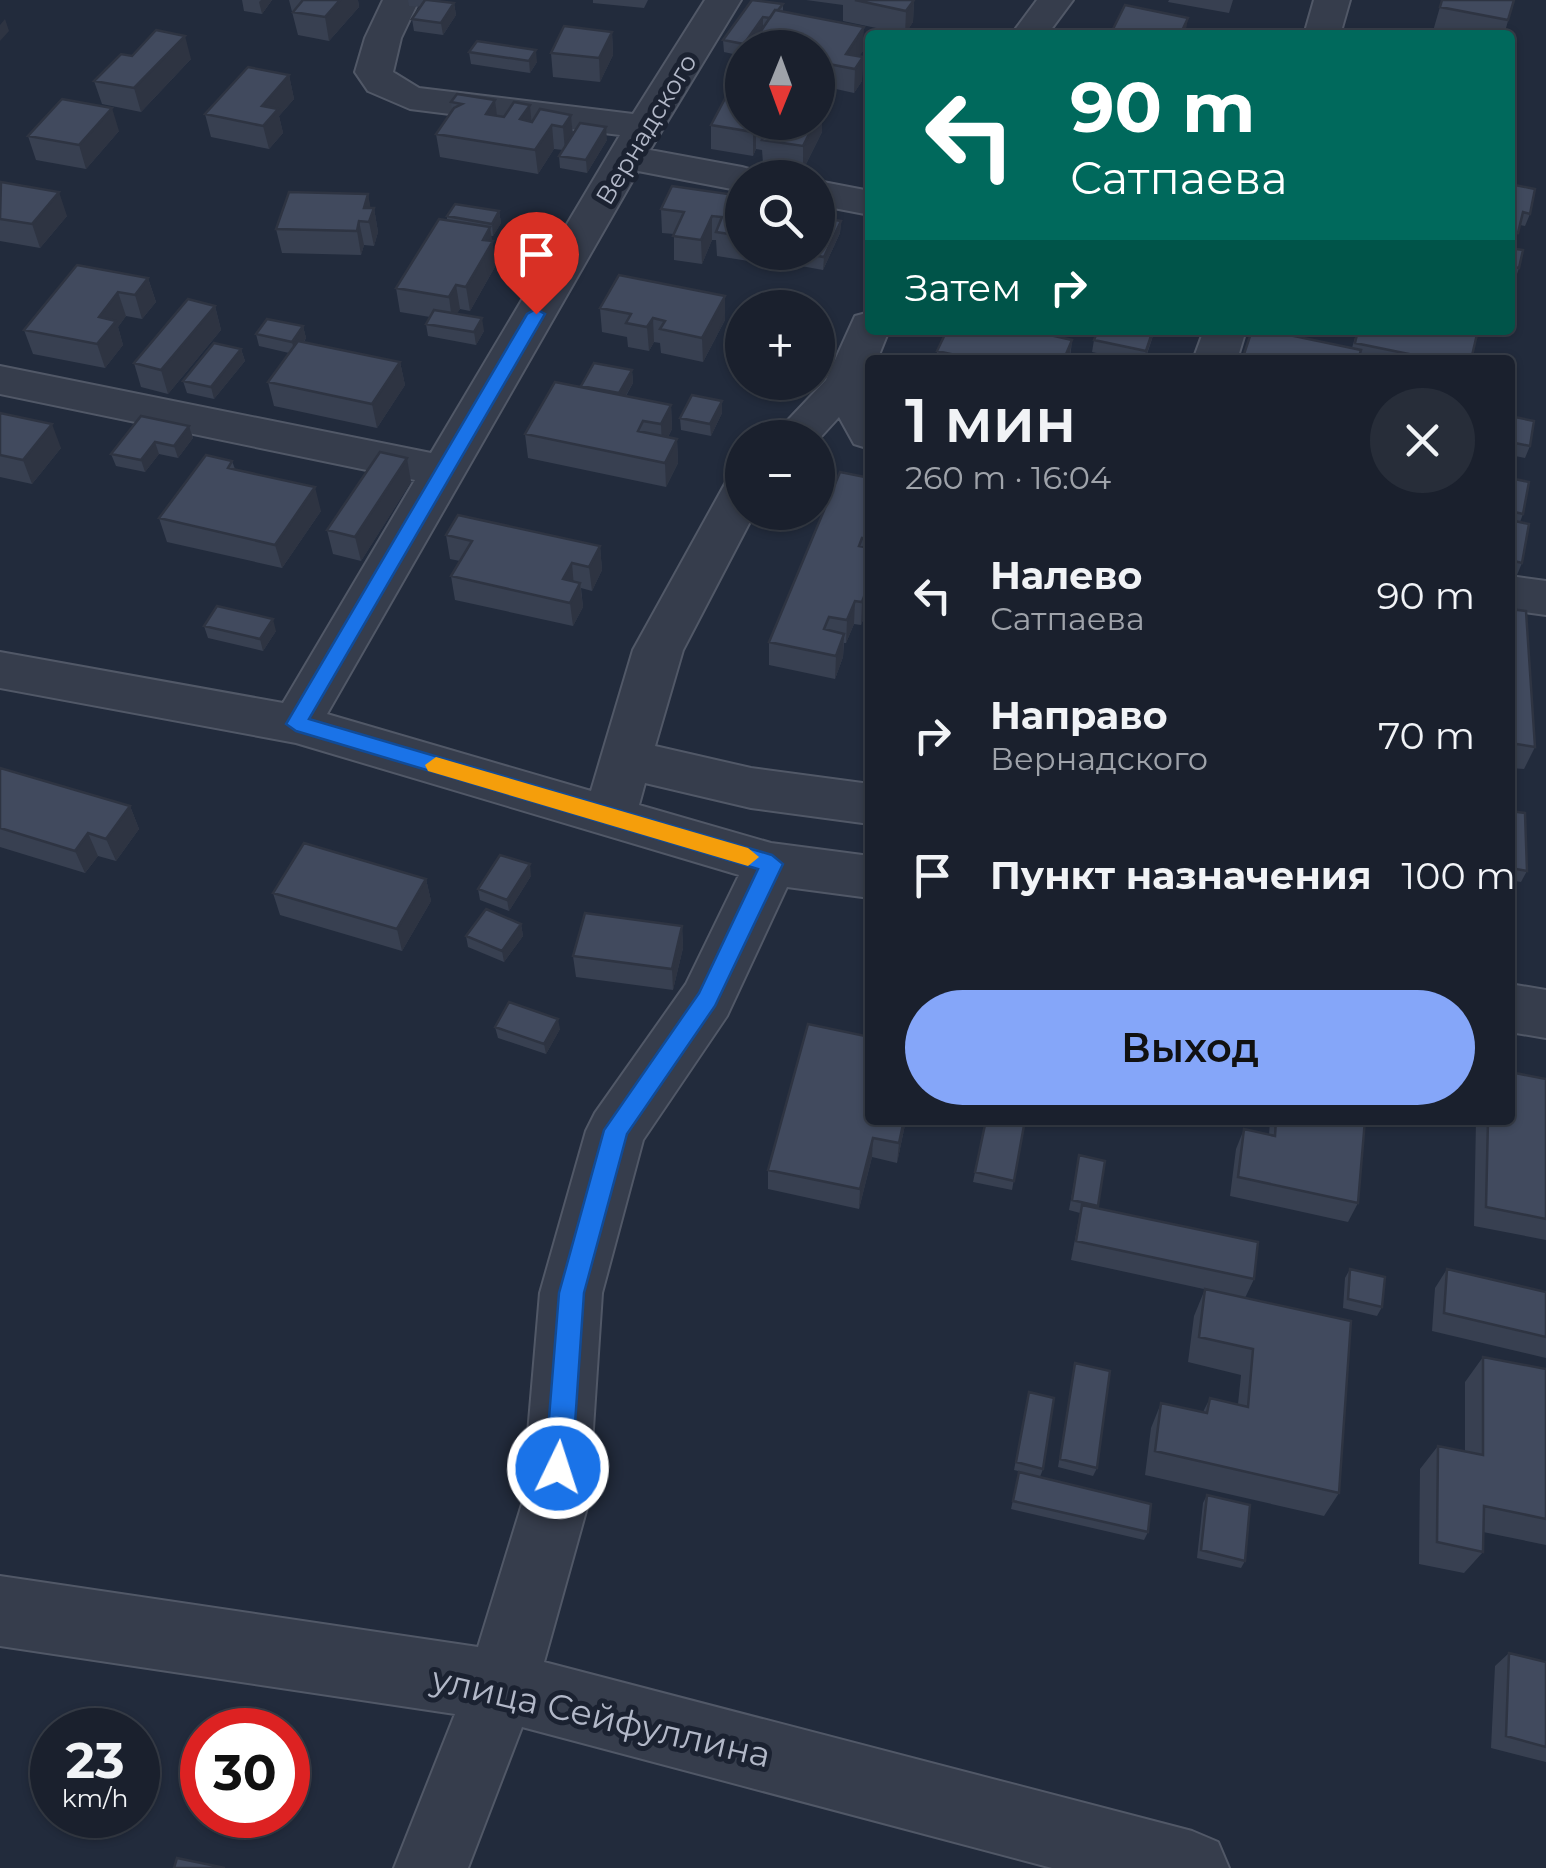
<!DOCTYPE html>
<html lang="ru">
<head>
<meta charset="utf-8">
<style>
	:root { --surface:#1a202d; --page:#272d39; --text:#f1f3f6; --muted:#9fa3aa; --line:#383e49; --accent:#85a6f9 }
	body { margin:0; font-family:Montserrat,sans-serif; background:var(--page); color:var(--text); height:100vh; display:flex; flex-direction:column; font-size:38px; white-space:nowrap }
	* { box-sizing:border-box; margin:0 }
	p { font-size:32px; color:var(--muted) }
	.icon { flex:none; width:55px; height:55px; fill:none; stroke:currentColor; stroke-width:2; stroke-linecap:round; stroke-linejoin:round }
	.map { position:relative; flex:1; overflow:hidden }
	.panel { position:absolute; left:865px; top:355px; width:650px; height:770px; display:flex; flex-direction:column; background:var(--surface); border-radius:10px; box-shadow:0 2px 8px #0004,0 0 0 2px var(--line) }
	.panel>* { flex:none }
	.top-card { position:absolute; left:865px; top:30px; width:650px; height:305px; border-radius:10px; box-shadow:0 2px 8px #0004,0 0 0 2px var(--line); background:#00695c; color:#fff; overflow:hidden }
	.needle { width:65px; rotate:181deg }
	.buttons { position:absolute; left:725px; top:30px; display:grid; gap:20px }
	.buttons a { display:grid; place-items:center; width:110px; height:110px; border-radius:50%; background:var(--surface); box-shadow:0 2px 8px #0004,0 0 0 2px var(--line); font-size:50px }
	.speed { position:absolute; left:30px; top:1708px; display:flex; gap:20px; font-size:50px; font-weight:700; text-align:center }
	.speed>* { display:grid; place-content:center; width:130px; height:130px; border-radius:50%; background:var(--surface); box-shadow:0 2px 8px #0004,0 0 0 2px var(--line); line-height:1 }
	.speed small { font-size:25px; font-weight:400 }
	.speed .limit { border:15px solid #d22; background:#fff; color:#111 }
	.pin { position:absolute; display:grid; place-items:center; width:85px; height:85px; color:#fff; margin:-102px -42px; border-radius:50% 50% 50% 0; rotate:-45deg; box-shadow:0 0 10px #0007 }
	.pin .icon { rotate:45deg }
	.me { position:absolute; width:110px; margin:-55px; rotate:4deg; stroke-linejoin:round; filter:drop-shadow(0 0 8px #0008) }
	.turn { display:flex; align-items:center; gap:35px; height:210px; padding:0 40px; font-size:45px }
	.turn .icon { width:130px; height:130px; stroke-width:2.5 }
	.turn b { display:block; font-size:70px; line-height:85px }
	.then { display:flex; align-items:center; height:95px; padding:0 40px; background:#0003; gap:20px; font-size:38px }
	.round { display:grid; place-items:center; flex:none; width:105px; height:105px; border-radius:52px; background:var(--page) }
	.headline { display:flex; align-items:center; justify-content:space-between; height:170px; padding:0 40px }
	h1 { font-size:60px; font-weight:600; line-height:75px }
	.cta { display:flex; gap:20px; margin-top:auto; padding:20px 40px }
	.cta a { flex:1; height:115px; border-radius:60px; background:var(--accent); color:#111; font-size:40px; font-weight:600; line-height:115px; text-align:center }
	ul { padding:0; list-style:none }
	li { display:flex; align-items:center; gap:30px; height:140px; padding:0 40px }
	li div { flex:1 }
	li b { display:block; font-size:38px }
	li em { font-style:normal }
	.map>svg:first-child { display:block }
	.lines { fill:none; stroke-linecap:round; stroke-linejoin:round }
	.minor-casing { stroke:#515867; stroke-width:4 }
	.minor { fill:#363d4c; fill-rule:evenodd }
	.wall { fill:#384051 }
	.shaded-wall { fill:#2e3442 }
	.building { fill:#414a5e; stroke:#2e3442; stroke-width:2.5 }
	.route { fill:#1a73e8; stroke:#114b97; stroke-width:2.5 }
	.slow { fill:#f59e0b }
	.labels { text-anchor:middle; stroke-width:10; stroke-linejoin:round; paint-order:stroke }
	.far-street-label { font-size:25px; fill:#b2b8c8; stroke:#1b2231 }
	.near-street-label { font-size:35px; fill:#b2b8c8; stroke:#1b2231 }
</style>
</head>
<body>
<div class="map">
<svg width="1546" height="1868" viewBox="0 0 1546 1868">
	<rect width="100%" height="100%" fill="#222b3c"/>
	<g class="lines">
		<defs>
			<path id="minor" d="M383 0H419L401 38 393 72 419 88 633 114 705 0H741L650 150 742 167 756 171 761 178H742V191L638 171 327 714 591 791 633 650 726 482 742 478V512H755L683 650 655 746 751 768 870 784V824L751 808 645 783 639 805 771 843 870 856V898L787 887 727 1016 643 1140 602 1293 588 1504 544 1662 1192 1831 1218 1842 1229 1868H1052L522 1727 468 1868H394L455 1714 0 1646V1576L478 1647 522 1504 540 1293 586 1131 595 1113 686 984 739 875 296 743 0 688V652L283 703 415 480 0 394V366L431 453 620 135 410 109 368 91 355 72 365 38Z
				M1037 0H1073L1047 35H1011Z
				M1314 0H1350L1340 35H1304Z
				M818 181 870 191V215L818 205Z
				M870 312V330H889L877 360H870L867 386 870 449 854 444 839 417 818 440 771 438 826 380 855 316Z
				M1204 330H1246L1237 360H1193Z
				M1510 576 1546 581V615L1510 610Z
				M1510 984 1546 990V1038L1510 1032Z"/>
		</defs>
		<use href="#minor" class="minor-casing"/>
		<use href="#minor" class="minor"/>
	</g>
	<path class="wall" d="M242 0H272L262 14 244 11Z
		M289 0H358L359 7 329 41 298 35Z
		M408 0H435L454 3 456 15 443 35 414 31 412 19 421 7 409 6Z
		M593 0H648L644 8 593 3Z
		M806 0H914L913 22 905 34 843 21V5Z
		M1169 0H1233L1229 13 1168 2Z
		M1442 0H1514L1504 35H1455L1433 31Z
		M783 4V11L863 51 859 56 863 57 862 81 854 93 818 85V48H757V38L750 48H742V56L724 52 723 40Z
		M612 32 613 55 600 82 553 77 551 53Z
		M469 52 537 62 530 73 471 64Z
		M132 56 191 59 141 112 102 104 94 81Z
		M289 75 294 99 279 116 283 133 269 149 211 137 205 114Z
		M495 100 497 116 532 122 571 115 573 135 607 140 587 173 560 168 559 156 563 150 554 149 538 174 440 157 436 134 452 111 451 102Z
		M822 109V132L803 170 763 163 762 150 756 149 753 156 711 149V125Z
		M119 131 86 169 36 160 28 136Z
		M0 183 67 216 40 248 0 241Z
		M1510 184 1530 214 1525 226 1520 225 1514 245H1510Z
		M368 194 370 208H374L378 232 374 246 364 245 361 255 282 253 276 229Z
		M742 196V252H765L761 263 717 256 716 240H712L702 264 674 260V234L662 233 661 209Z
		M499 211 501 223 493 236H491L496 265 470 311 460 309 456 314 484 331 476 345 428 336 426 324 430 317 400 312 396 288 447 221V216Z
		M841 221 840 233 823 270 790 264V252H818Z
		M1510 248 1519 268 1515 280 1510 279Z
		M148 278 156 302 142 319 126 316 118 327 123 345 105 368 33 354 24 330Z
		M725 296V320L703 362 661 353 660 343 654 342 649 351 628 347 627 337 602 332 600 308Z
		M215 306 221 330 168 394 141 387 134 363Z
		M303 326 306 338 304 342 400 362 405 385 377 428 274 406 268 382 289 353 259 346 256 334Z
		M1155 330 1145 360H1129L1092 352 1094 340Z
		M1357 330 1471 360H1242L1352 348Z
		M1072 340 1070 360H937V351Z
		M742 345V370L737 369V356Z
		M241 349 245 361 214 399 187 393 183 381Z
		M632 370 633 383 626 396 671 405 672 429 668 437 677 439 678 463 666 487 528 458 525 434 581 387Z
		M722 401V413L711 436 681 430 680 418Z
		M0 413 61 448 32 484 0 477Z
		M1510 416 1530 446 1525 458 1510 455Z
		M189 426 193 438 178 458 159 454 145 472 116 466 111 454Z
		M407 458 411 482 361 561 333 554 327 530Z
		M232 461 235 469 321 511 282 568 167 542 159 518Z
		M870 478V603L861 625 854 624 846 643H844L843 657 835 679 769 665V642Z
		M1510 478 1523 514 1520 522 1522 563 1517 575 1510 573Z
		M446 535 600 546 602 570 592 591 581 588 583 607 573 626 455 600 451 576 460 561 450 559Z
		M1510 609 1535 747 1524 769 1510 768Z
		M204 626 276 631 263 651 208 638Z
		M0 768 130 806 139 829 116 861 98 856 85 873 0 847Z
		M1510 811 1527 871 1521 882 1510 880Z
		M531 876 509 911 480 900 478 889Z
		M426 879 431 901 402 951 280 915 273 893Z
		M521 924 523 936 504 962 468 947 466 936Z
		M682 926 683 948 673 990 576 977 573 956Z
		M495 1027 560 1029 546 1054 498 1038Z
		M1546 1079V1240L1474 1226 1476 1120H1510Z
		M870 1120H906L897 1163 872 1157 859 1209 768 1189V1170Z
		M986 1120H1025L1012 1190 973 1182Z
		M1270 1120H1365L1358 1203 1348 1222 1230 1196 1236 1149 1244 1129 1269 1135Z
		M1079 1155 1105 1161 1097 1208 1254 1279 1245 1298 1071 1260 1080 1213 1069 1210Z
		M1350 1269 1382 1307 1377 1316 1343 1308 1345 1278Z
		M1447 1269 1546 1292V1358L1432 1331 1435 1288Z
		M1205 1289 1351 1321 1339 1493 1324 1516 1145 1475 1151 1428 1161 1403 1203 1412 1210 1398 1238 1404 1241 1375 1188 1362 1194 1316Z
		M1483 1357 1546 1369V1545L1483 1532V1552L1464 1573 1419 1564 1420 1469 1438 1446 1465 1451V1382Z
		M1075 1363 1097 1468 1093 1476 1058 1467Z
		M1029 1392 1043 1469 1040 1477 1014 1470Z
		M1019 1472 1148 1532 1144 1540 1011 1509Z
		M1207 1495 1245 1561 1241 1568 1197 1558 1203 1503Z
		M1509 1653 1546 1662V1762L1491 1748 1495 1666Z"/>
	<path class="shaded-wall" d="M261 0H272L262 14 259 2Z
		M340 0H358L359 7 329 41 325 17Z
		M914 0 913 22 905 34 906 11Z
		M454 3 456 15 443 35 441 23Z
		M763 17V29L750 48H744V44Z
		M1188 18 1185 35H1180Z
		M5 19 9 31 0 41V25Z
		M864 27 863 51 851 68 846 54Z
		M612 32 613 55 600 82 599 58Z
		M185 36 191 59 141 112 134 88Z
		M536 50 537 62 530 73 529 61Z
		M863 57 862 81 854 93 855 69Z
		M289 75 294 99 279 116 283 133 269 149 263 126 262 106Z
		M495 100 498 123 486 114Z
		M530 105 532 128 520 119Z
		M112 108 119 131 86 169 79 145Z
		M822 109V132L803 170V146L815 122H818V118Z
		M571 115 573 138 565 151 563 127Z
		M552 125 554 149 538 174 535 150Z
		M756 125V149L753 156V132Z
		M606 127 607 140 587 173 586 160Z
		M59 192 67 216 40 248 32 224Z
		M368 194 372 215 374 208 378 232 374 246 369 222 364 208Z
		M499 211 501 223 493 236 492 224Z
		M712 216V240L702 264 701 240Z
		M359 221 364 245 361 255 357 231Z
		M841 221 840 233 823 270 824 257Z
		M490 227 496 265 470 311 466 287 483 240Z
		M148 278 156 302 142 319 135 295Z
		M456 285 460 309 452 321 449 297Z
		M118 292 126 316 118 327 123 345 105 368 97 344 99 317Z
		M725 296V320L703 362 702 338Z
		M215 306 221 330 168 394 161 370Z
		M482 318 484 331 476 345 474 332Z
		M653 318 654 342 649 351 647 327Z
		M303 326 306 338 295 354 292 342Z
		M1153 330H1155L1144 360 1146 351Z
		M1072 340 1069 360H1064Z
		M241 349 245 361 214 399 211 387Z
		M400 362 405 385 377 428 372 404Z
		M632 370 633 383 620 405 619 393Z
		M722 401V413L711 436 710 424Z
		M671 405 672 429 662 448 661 424Z
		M52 424 61 448 32 484 23 460Z
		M189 426 193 438 178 458 174 446Z
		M677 439 678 463 666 487 665 463Z
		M155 442 159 454 145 472 141 460Z
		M407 458 411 482 361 561 355 537Z
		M315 487 321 511 282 568 275 545Z
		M600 546 602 570 592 591 589 567Z
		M572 563 574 587 566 603 563 579Z
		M870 581 869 603 861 625 862 602Z
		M580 583 583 607 573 626 570 603Z
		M855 601 854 624 846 643 847 620Z
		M273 619 276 631 263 651 260 639Z
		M844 634 843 657 835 679 836 656Z
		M130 806 139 829 116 861 106 839Z
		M88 833 98 856 85 873 75 851Z
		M530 864 531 876 509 911 507 900Z
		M426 879 431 901 402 951 397 929Z
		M521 924 523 936 504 962 502 951Z
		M682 926 683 948 673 990 672 969Z
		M558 1019 560 1029 546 1054 544 1044Z
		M904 1120H906L897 1163 899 1143Z
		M873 1138 872 1157 859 1209 860 1189Z"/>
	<path class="building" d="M303 0H340L325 17 293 12Z
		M425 0H428L454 3 441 23 412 19Z
		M752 0 783 4 778 10H775L770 18 763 17 744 44 723 40Z
		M855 0H914L906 11Z
		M1442 0H1514L1508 20 1440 7Z
		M1125 5 1188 18 1180 35H1133L1112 31Z
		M775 10 864 27 846 54 863 57 855 69 818 62V48L757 37Z
		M564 26 612 32 599 58 551 53Z
		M156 30 185 36 134 88 94 81 121 54 132 56Z
		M477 41 536 50 529 61 469 52Z
		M248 67 289 75 262 106 278 109 263 126 205 114Z
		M728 93 742 96V122H815L803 146 762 140 769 127 756 125 753 132 711 125Z
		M457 94 495 100 486 114 504 117 514 102 530 105 520 119 532 122 540 109 571 115 563 127 552 125 535 150 436 134 454 108 462 104 451 102Z
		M62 99 112 108 79 145 28 136Z
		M580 123 606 127 586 160 559 156Z
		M1 182 59 192 32 224 0 219Z
		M1510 184 1535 189 1530 214 1523 212 1518 233 1510 232Z
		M672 186 742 196V236L716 232 722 217 712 216 701 240 673 236 684 212 661 209Z
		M289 192 368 194 364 208H374L369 222 359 221 357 231 276 229Z
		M455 204 499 211 492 224 447 216Z
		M818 217 841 221 824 257 795 252H818Z
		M439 219 490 227 483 240 493 241 466 287 456 285 449 297 396 288Z
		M1510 248 1523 250 1519 268 1510 266Z
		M77 265 148 278 135 295 118 292 99 317 116 321 97 344 24 330Z
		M619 275 725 296 702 338 660 329 665 321 653 318 647 327 626 323 631 314 600 308Z
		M188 299 215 306 161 370 134 363Z
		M764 303 786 308H762Z
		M434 310 482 318 474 332 426 324Z
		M267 319 303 326 292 342 256 334Z
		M947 330H1028L1072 340 1064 359 1070 360H978L937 351Z
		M1098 330H1153L1146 351 1094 340Z
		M1252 330H1265L1361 350 1358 360H1242Z
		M1358 330H1478L1471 360H1438L1355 343Z
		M298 341 400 362 372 404 268 382Z
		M214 343 241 349 211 387 183 381Z
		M742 345V358L737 356Z
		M594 363 632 370 619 393 581 386Z
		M555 382 671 405 661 424 643 421 638 431 677 439 665 463 525 434Z
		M692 395 722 401 710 424 680 418Z
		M0 413 52 424 23 460 0 455Z
		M141 416 189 426 174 446 155 442 141 460 111 454Z
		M1510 416 1534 421 1530 446 1510 442Z
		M380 452 407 458 355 537 327 530Z
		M206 455 232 461 228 468 315 487 275 545 159 518Z
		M840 472 870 478V540L862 538 859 546 870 548V581L862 602 855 601 847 620 829 617 824 629 844 634 836 656 769 642Z
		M1510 478 1529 482 1523 514 1510 511Z
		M458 515 600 546 589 567 572 563 563 579 580 583 570 603 451 576 472 541 446 535Z
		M1510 520 1529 524 1522 563 1510 560Z
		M217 606 273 619 260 639 204 626Z
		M1510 609 1526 611 1535 747 1510 743Z
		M0 768 130 806 106 839 88 833 75 851 0 828Z
		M1510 811 1525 813 1527 871 1510 868Z
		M304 843 426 879 397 929 273 893Z
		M500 855 530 864 507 900 478 889Z
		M486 909 521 924 502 951 466 936Z
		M585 913 682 926 672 969 573 956Z
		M509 1002 558 1019 544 1044 495 1027Z
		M808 1024 870 1037V1120H904L899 1143 873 1138 860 1189 768 1170Z
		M1510 1072 1546 1079V1219L1486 1207 1488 1120H1510Z
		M986 1120H1025L1014 1181 975 1172Z
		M1276 1120H1365L1358 1203 1238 1177 1244 1129 1275 1136Z
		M1079 1155 1105 1161 1098 1206 1072 1200Z
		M1082 1205 1258 1242 1254 1279 1076 1241Z
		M1350 1269 1385 1277 1382 1307 1348 1299Z
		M1447 1269 1546 1292V1337L1444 1313Z
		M1205 1289 1351 1321 1339 1493 1155 1451 1161 1403 1207 1413 1210 1398 1248 1407 1253 1349 1199 1337Z
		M1483 1357 1546 1369V1519L1484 1506 1483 1552 1437 1542 1438 1446 1483 1455Z
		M1075 1363 1110 1371 1097 1468 1060 1459Z
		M1029 1392 1054 1398 1043 1469 1016 1462Z
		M1019 1472 1151 1504 1148 1532 1013 1501Z
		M1207 1495 1250 1505 1245 1561 1201 1550Z
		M1509 1653 1546 1662V1747L1506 1736Z
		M177 1858 225 1868H174Z"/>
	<path class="route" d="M536 309 545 314 309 719 772 855 783 864 715 1006 627 1134 584 1293 572 1468 568 1478 558 1482 549 1478 545 1468 559 1293 604 1130 699 993 758 869 296 731 286 724 527 314Z"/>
	<path class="slow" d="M436 757 748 848 759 857 748 866 428 771 425 765Z"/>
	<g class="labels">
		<g class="far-street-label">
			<text transform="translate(646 129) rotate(-59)" y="9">Вернадского</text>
		</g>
		<g class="near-street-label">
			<text transform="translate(601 1717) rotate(13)" y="12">улица Сейфуллина</text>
		</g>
	</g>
</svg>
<div class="buttons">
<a><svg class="needle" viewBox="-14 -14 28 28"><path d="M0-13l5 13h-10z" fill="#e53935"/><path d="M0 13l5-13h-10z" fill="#9fa3aa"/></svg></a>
<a><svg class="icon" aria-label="search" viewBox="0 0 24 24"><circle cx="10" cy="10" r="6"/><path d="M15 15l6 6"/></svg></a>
<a>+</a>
<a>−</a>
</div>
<div class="speed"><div>23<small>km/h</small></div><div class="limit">30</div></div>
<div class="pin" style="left:536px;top:314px;background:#d93025"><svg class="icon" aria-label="arrive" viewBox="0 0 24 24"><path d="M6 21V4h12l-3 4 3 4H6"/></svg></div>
<svg class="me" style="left:558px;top:1468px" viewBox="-20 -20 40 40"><circle r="17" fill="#1a73e8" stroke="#fff" stroke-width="3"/><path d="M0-11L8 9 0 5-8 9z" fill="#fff"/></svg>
<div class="top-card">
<div class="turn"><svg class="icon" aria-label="left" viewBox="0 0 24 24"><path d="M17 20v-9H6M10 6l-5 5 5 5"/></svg><div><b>90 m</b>Сатпаева</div></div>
<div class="then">Затем<svg class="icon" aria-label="right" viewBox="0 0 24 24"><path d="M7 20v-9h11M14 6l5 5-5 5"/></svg></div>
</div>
<section class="panel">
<div class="headline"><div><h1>1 мин</h1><p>260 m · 16:04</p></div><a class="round"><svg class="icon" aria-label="close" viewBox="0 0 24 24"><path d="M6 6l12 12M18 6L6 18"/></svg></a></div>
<ul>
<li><svg class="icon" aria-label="left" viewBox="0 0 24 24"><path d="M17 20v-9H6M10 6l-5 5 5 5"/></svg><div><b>Налево</b><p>Сатпаева</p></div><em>90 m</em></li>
<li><svg class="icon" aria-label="right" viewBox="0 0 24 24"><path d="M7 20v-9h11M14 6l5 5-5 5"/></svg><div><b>Направо</b><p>Вернадского</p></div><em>70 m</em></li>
<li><svg class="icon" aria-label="arrive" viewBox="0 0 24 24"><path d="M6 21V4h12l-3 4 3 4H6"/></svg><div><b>Пункт назначения</b></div><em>100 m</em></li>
</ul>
<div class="cta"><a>Выход</a></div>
</section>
</div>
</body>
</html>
